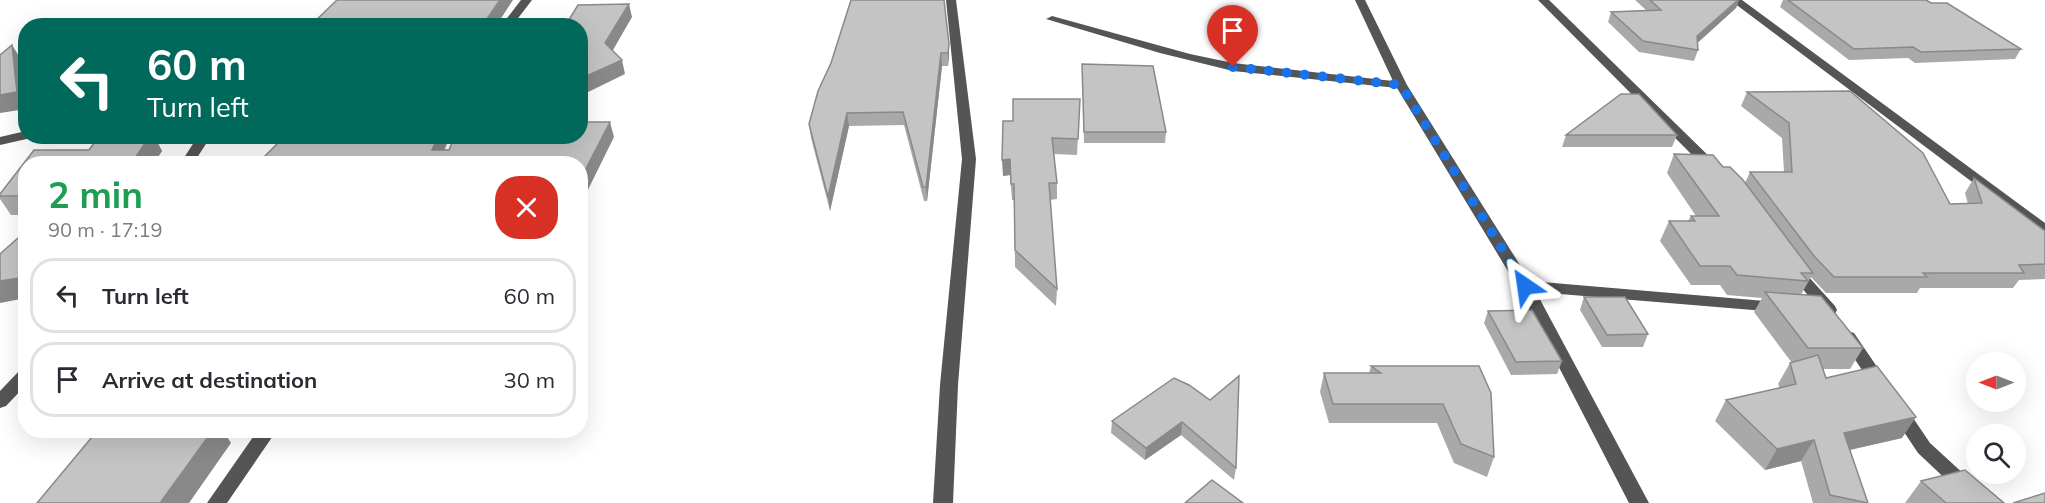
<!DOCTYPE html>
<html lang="en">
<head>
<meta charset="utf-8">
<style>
	:root { --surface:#fff; --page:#f7f7f7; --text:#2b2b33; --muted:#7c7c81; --line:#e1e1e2 }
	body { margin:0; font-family:Mulish,sans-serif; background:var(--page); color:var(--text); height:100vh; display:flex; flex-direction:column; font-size:22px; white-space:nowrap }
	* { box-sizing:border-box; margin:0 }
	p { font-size:20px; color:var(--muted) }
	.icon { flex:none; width:33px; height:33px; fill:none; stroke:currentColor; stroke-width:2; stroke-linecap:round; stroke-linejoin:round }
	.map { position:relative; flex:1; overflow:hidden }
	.drawer { position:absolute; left:18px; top:156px; width:570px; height:282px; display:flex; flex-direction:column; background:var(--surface); border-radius:24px; box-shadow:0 6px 24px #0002 }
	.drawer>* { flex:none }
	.top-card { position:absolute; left:18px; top:18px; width:570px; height:126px; border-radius:24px; box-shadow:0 6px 24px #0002; background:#00695c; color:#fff; overflow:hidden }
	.needle { width:39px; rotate:270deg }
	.controls { position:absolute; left:1966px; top:352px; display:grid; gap:12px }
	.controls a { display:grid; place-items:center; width:60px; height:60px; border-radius:50%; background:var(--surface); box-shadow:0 6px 24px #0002; font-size:30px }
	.pin { position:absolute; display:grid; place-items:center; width:51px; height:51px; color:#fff; margin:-62px -26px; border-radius:50% 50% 50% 0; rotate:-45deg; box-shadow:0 0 6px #0007 }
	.pin .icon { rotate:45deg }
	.me { position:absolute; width:66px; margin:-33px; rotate:328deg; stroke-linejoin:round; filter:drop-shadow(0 0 4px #0008) }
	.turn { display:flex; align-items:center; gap:21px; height:126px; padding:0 30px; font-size:27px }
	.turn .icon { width:78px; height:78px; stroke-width:2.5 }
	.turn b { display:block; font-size:42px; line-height:51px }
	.round { display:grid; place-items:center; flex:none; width:63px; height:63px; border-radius:24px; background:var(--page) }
	.head { display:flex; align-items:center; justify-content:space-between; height:102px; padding:0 30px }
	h1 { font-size:36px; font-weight:700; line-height:45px; color:#1e9e55 }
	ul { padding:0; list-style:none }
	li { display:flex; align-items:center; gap:18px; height:75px; margin:0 12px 9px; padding:0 18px; border:3px solid var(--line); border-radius:24px }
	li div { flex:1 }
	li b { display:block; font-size:22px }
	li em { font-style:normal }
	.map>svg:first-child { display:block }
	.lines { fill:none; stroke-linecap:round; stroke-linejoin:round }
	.minor { fill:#555; fill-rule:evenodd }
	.wall { fill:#a9a9a9 }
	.shaded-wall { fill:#898989 }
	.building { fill:#c4c4c4; stroke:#898989; stroke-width:1.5 }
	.route { stroke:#1a73e8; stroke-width:10; stroke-dasharray:0 18 }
</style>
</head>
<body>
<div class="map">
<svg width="2045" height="503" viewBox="0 0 2045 503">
	<rect width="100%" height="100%" fill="#fff"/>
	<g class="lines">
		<path class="minor" d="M521 0H532L512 26H501Z
			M946 0H956L976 159 958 385 953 503H933L940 385 962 159Z
			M1355 0H1365L1407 85 1530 281 1777 302 1783 303 1785 307 1783 311 1777 312 1536 292 1649 503H1629L1517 286 1397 88 1233 71 1160 53 1046 19 1052 16 1190 54 1233 63 1393 81Z
			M1538 0H1549L1718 165 1720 168 1718 171H1708Z
			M1730 0H1742L2045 223V234L2040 233Z
			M26 131V136L31 138 0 145V137Z
			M198 136H211L193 164H180Z
			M1794 264 1799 266 1835 306 1837 310 1835 314H1823L1789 272 1786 269Z
			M1848 331 1854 333 1886 380 1889 384 1886 388H1874L1840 337 1842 333Z
			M26 368V385L6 406 0 408V391L20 370Z
			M1899 405 1905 406 1930 443 1990 498 1993 503H1971L1918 453 1890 411 1893 406Z
			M258 430H277L227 503H207Z"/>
	</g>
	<path class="wall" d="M1635 0H1739L1736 8 1698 42V50L1694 61 1639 52 1608 22 1611 12 1646 10Z
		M1783 0H1926L2021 49 2015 59 1915 63 1908 58 1849 60 1780 7Z
		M949 44V56L948 66H942L927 201H924L904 125 849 126 830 211 811 138 809 124Z
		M1082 64 1166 132 1165 143H1084Z
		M1747 92 1950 204H1968L1965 193 1974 178 2045 231V279L2019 280 2013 288H1920L1917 293H1826L1811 277 1802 293 1800 295 1863 348 1850 369H1823L1826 378 1902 438 1850 450 1867 503H1813L1801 461 1765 470 1715 421 1726 400 1780 388 1778 384 1790 363H1792L1754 312 1762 298 1727 295 1720 285H1691L1660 241 1669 221H1688L1691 216H1696L1667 173 1674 154 1723 167 1745 183 1750 172H1784L1782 138 1741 106Z
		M1080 99 1077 155 1054 154 1057 183V199L1050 200 1057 289 1056 306 1015 267 1014 200H1012L1010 175 1003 176 1013 121Z
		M1566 135H1677L1672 147H1562Z
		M120 136H154L162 151 153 164H26V215H11L0 199V194L34 150H89L97 139Z
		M1584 297 1648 334 1643 347H1602L1580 310Z
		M1488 311 1562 361 1557 374 1511 375 1484 323Z
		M1371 366H1479L1494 457 1487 477 1454 463 1437 423H1329L1320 392 1324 373H1369Z
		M1174 378 1236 468 1234 480 1181 435 1145 460 1111 433 1112 421Z
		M1921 481 2004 503H1905Z"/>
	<path class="shaded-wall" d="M500 0H513L496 26H482Z
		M1738 0H1739L1736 8 1693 47 1697 36Z
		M629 4 632 17 609 57 605 43Z
		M949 44V56L948 66V53Z
		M12 45 22 61 26 91V109L0 113V95Z
		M941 53 942 66 927 201 926 187Z
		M622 60 625 74 580 96V79Z
		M847 113 849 126 830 211 828 197Z
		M610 122 614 137 580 206V180Z
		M150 136H154L162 151 153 164H131Z
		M438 136H450L439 164 432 150Z
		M1010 159V175L1003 176 1002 160Z
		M26 277V298L0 303V281Z
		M1916 417 1902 438 1831 454 1844 433Z
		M1182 422 1181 435 1145 460 1146 448Z
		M213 430H223L231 443 189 503H160Z
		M1814 440 1801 461 1765 470 1777 449Z"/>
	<path class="building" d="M337 0H500L482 26H310Z
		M851 0H944L949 44 948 53H941L926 187H923L903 112 847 113 828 197 809 124 818 91 831 63Z
		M1650 0H1738L1697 36 1698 50 1643 41 1611 12 1661 10Z
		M1788 0H1926L1931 3H1947L2021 49 1921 52 1913 47 1854 49Z
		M629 4 605 43 622 60 580 79V26H545L567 23 578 5Z
		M12 45 17 92 0 95V55Z
		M1082 64 1153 66 1166 132H1084Z
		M1850 91 1923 153 1950 204 1982 203 1974 178 2045 231V264L2019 265 2024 273H1923L1927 277H1834L1814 256 1750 172H1792L1789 123 1747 92Z
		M1621 94H1639L1677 135H1566Z
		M1013 99H1080L1078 139 1052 138 1057 183H1049L1057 289 1015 250 1014 184H1011L1010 159 1002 160 1003 121H1013Z
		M580 122H610L580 180V164H257L285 136H438L432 150H449L455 136H580Z
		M120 136H150L131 164H26V196H0V194L34 150H89L97 139Z
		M1674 154 1713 155 1723 167H1730L1743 180 1813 273H1801L1808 281 1737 275 1730 266H1700L1669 221H1695L1691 216H1719Z
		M26 231V277L0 281V254Z
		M1765 292 1821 296 1863 348H1808Z
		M1584 297H1625L1648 334 1607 335Z
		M1532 310 1562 361 1516 362 1488 311Z
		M1818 355 1826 378 1877 366 1916 417 1844 433 1868 503 1830 495 1814 440 1777 449 1726 400 1796 384 1790 363Z
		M1371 366H1479L1491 393 1494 457 1461 444 1443 404H1333L1324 373H1381Z
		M1239 376 1236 468 1182 422 1146 448 1112 421 1174 378 1189 385 1210 400Z
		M132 430H213L160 503H37L92 437H126Z
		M1965 470 2004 503H1946L1921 481Z
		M1212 480 1243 503H1185Z
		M2045 493V503H2013Z"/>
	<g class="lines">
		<path class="route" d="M1233 67 1401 85 1525 286"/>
	</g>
</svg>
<div class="controls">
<a><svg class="needle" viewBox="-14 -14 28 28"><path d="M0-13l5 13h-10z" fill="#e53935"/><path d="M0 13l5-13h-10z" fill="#7c7c81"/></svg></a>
<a><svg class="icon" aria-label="search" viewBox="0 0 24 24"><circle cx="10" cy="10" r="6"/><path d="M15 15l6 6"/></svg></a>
</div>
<div class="pin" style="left:1233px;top:67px;background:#d93025"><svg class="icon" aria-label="arrive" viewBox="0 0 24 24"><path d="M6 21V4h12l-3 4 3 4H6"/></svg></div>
<svg class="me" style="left:1525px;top:286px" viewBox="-20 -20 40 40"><path d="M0-17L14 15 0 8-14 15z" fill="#1a73e8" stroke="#fff" stroke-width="4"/></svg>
<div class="top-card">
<div class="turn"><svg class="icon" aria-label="left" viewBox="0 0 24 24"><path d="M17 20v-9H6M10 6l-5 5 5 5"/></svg><div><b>60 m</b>Turn left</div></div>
</div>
<section class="drawer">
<div class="head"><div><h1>2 min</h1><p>90 m · 17:19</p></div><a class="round" style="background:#d93025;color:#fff"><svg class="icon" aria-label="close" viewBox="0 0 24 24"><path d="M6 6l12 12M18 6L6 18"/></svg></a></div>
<ul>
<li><svg class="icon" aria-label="left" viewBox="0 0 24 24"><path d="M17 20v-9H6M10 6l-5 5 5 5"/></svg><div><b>Turn left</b></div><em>60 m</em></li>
<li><svg class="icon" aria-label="arrive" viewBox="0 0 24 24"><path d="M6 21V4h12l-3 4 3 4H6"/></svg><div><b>Arrive at destination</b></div><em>30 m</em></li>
</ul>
</section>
</div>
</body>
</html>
